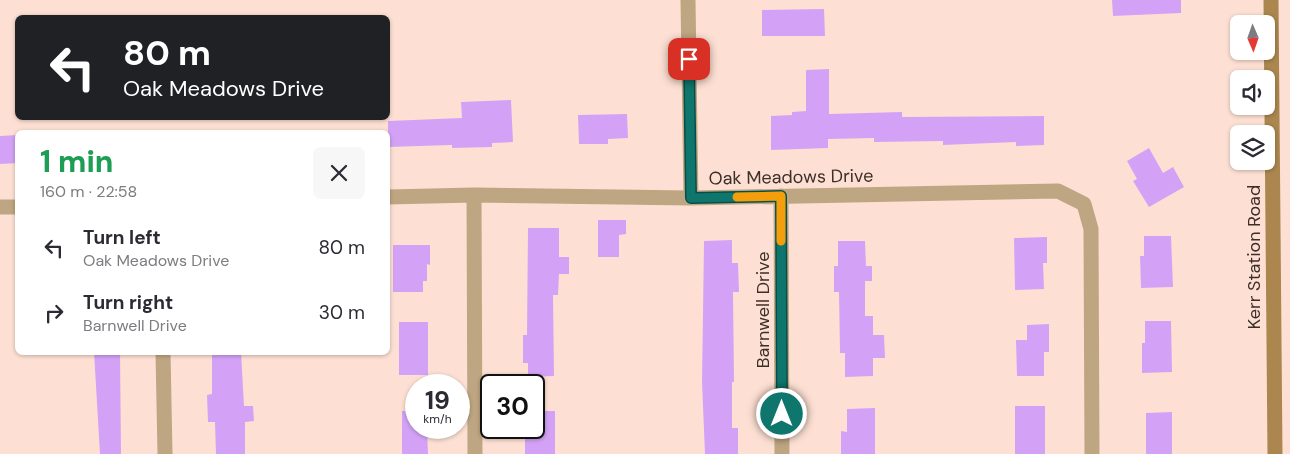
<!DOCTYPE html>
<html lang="en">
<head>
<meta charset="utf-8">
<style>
	:root { --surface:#fff; --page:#f7f7f7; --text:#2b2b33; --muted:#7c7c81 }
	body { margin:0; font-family:"DM Sans",sans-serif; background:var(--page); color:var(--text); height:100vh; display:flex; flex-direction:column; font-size:19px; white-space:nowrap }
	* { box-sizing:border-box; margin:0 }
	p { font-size:16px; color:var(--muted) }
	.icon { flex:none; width:28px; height:28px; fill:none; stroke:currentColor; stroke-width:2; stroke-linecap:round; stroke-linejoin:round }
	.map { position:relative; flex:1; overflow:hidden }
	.details { position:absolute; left:15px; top:130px; width:375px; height:225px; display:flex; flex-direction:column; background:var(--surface); border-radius:8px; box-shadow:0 1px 4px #0004 }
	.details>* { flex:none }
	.hud { position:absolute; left:15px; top:15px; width:375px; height:105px; border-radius:8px; box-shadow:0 1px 4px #0004; background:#202124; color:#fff; overflow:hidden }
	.needle { width:32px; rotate:178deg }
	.buttons { position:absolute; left:1230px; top:15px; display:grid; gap:10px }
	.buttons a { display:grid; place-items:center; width:45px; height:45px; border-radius:8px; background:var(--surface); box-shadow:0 1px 4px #0004; font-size:25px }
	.speed { position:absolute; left:405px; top:374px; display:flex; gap:10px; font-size:25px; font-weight:700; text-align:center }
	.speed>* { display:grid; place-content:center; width:65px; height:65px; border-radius:50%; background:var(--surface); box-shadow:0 1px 4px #0004; line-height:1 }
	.speed small { font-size:12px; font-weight:400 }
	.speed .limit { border:2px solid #111; border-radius:8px; background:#fff; color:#111 }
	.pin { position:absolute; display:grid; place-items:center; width:42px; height:42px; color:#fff; margin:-21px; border-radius:10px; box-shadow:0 2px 8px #0006 }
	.me { position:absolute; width:55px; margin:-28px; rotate:0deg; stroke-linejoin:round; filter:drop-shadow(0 0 4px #0008) }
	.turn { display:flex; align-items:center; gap:18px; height:105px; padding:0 25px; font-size:22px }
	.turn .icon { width:65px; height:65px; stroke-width:2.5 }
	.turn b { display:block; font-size:35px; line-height:42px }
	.round { display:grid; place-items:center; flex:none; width:52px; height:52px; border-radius:8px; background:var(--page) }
	.overview { display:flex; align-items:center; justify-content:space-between; height:85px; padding:0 25px }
	h1 { font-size:30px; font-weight:800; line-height:38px; color:#1e9e55 }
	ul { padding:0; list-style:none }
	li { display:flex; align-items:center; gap:15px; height:65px; padding:0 25px }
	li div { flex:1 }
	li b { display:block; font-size:19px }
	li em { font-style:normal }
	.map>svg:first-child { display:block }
	.building { fill:#d3a2f6 }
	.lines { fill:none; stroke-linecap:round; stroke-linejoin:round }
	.street { stroke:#bfa682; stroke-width:15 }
	.secondary { stroke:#ab864e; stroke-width:15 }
	.route-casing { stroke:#0a4d48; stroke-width:12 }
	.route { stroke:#0f766e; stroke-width:9 }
	.slow { stroke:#f59e0b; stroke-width:9 }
	.labels { text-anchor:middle; stroke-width:4.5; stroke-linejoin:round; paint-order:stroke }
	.street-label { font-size:18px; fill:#3c2e28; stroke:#fde0d3 }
</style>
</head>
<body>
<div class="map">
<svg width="1290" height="454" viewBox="0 0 1290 454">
	<rect width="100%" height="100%" fill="#fde0d3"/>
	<path class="building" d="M1112 0H1181V13L1113 16Z
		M824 9 825 36H762V10Z
		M829 69V114L902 112V117L1044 116V145L1016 146V142L943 145V141L874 142V138L828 139V148L771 150V116L792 115V112L806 111V70Z
		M511 100 513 142 492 143V147L452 148V145L388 147V121L462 118 461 102Z
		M627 114 628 138 608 139V144H579L578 115Z
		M18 135V163L0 164V136Z
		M1149 148 1163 173 1173 167 1184 187 1149 207 1133 181 1137 179 1127 161Z
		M598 220H626V234L619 235V257H598Z
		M528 228H559V257H569V274H559L558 295H553L554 376 528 377V363H523V335H527Z
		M1144 236H1171L1173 287 1141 288 1140 256H1144Z
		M1047 237V263H1043L1044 289 1015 290 1014 238Z
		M732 240V263H738L739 292H733L734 382H732V428H738V454H705L702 382 704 241Z
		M838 241H865L866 266H872V281H865V316H873V335H884L885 358H873V376L845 377V353H840L839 292H834V266H838Z
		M393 245H430V265L427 264V281H423V292H393Z
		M1145 321H1171L1172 372 1142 373V343H1145Z
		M399 322H428V375H399Z
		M1049 324V352H1044V376H1017L1016 340H1027V325Z
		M94 352H120L121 454H100Z
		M212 352H241L244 406H253L254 421 245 422V454H216L215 422H208L207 395 212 394Z
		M1015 406H1045V454H1015Z
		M875 408V454H841V431L847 432V409Z
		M402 411H416V428H427L428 454H402Z
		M534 411H555V454H525V428H534Z
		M1172 412V454H1146V413Z"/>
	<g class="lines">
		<path class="street" d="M688 0 691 198
			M781 196 782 454
			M388 197 474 195
			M0 207H18
			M163 352 165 454
			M475 454 474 195 691 198 1058 191 1084 204 1091 229 1092 454"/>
		<path class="secondary" d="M1271 0 1275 454"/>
	</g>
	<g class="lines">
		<defs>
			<path id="route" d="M689 59 691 198 781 196 782 414"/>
		</defs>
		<use href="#route" class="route-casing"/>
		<use href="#route" class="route"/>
		<path class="slow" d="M737 197 781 196V241"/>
	</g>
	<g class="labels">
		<g class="street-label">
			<text transform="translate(791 177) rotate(-1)" y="6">Oak Meadows Drive</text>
			<text transform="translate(1254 257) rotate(-90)" y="6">Kerr Station Road</text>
			<text transform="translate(763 310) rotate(-90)" y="6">Barnwell Drive</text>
		</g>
	</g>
</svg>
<div class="buttons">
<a><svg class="needle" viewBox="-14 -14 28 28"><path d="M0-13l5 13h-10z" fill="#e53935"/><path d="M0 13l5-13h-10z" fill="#7c7c81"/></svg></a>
<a><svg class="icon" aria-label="sound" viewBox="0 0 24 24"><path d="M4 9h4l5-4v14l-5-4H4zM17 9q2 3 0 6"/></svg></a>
<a><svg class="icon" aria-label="layers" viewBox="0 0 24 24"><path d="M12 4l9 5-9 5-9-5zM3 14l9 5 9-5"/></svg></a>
</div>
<div class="speed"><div>19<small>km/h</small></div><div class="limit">30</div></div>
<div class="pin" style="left:689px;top:59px;background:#d93025"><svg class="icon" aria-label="arrive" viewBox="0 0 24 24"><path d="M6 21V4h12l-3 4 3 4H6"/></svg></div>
<svg class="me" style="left:782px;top:414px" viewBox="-20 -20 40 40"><circle r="17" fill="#0f766e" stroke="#fff" stroke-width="3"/><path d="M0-11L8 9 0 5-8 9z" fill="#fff"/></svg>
<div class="hud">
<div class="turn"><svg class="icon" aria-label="left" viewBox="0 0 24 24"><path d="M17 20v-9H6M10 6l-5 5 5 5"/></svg><div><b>80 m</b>Oak Meadows Drive</div></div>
</div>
<section class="details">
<div class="overview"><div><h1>1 min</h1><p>160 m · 22:58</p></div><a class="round"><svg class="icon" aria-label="close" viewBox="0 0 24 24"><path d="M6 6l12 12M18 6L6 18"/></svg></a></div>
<ul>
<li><svg class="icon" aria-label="left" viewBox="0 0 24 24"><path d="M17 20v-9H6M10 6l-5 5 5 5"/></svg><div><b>Turn left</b><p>Oak Meadows Drive</p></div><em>80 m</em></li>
<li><svg class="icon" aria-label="right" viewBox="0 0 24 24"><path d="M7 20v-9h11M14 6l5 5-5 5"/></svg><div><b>Turn right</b><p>Barnwell Drive</p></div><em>30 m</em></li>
</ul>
</section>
</div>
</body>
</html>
